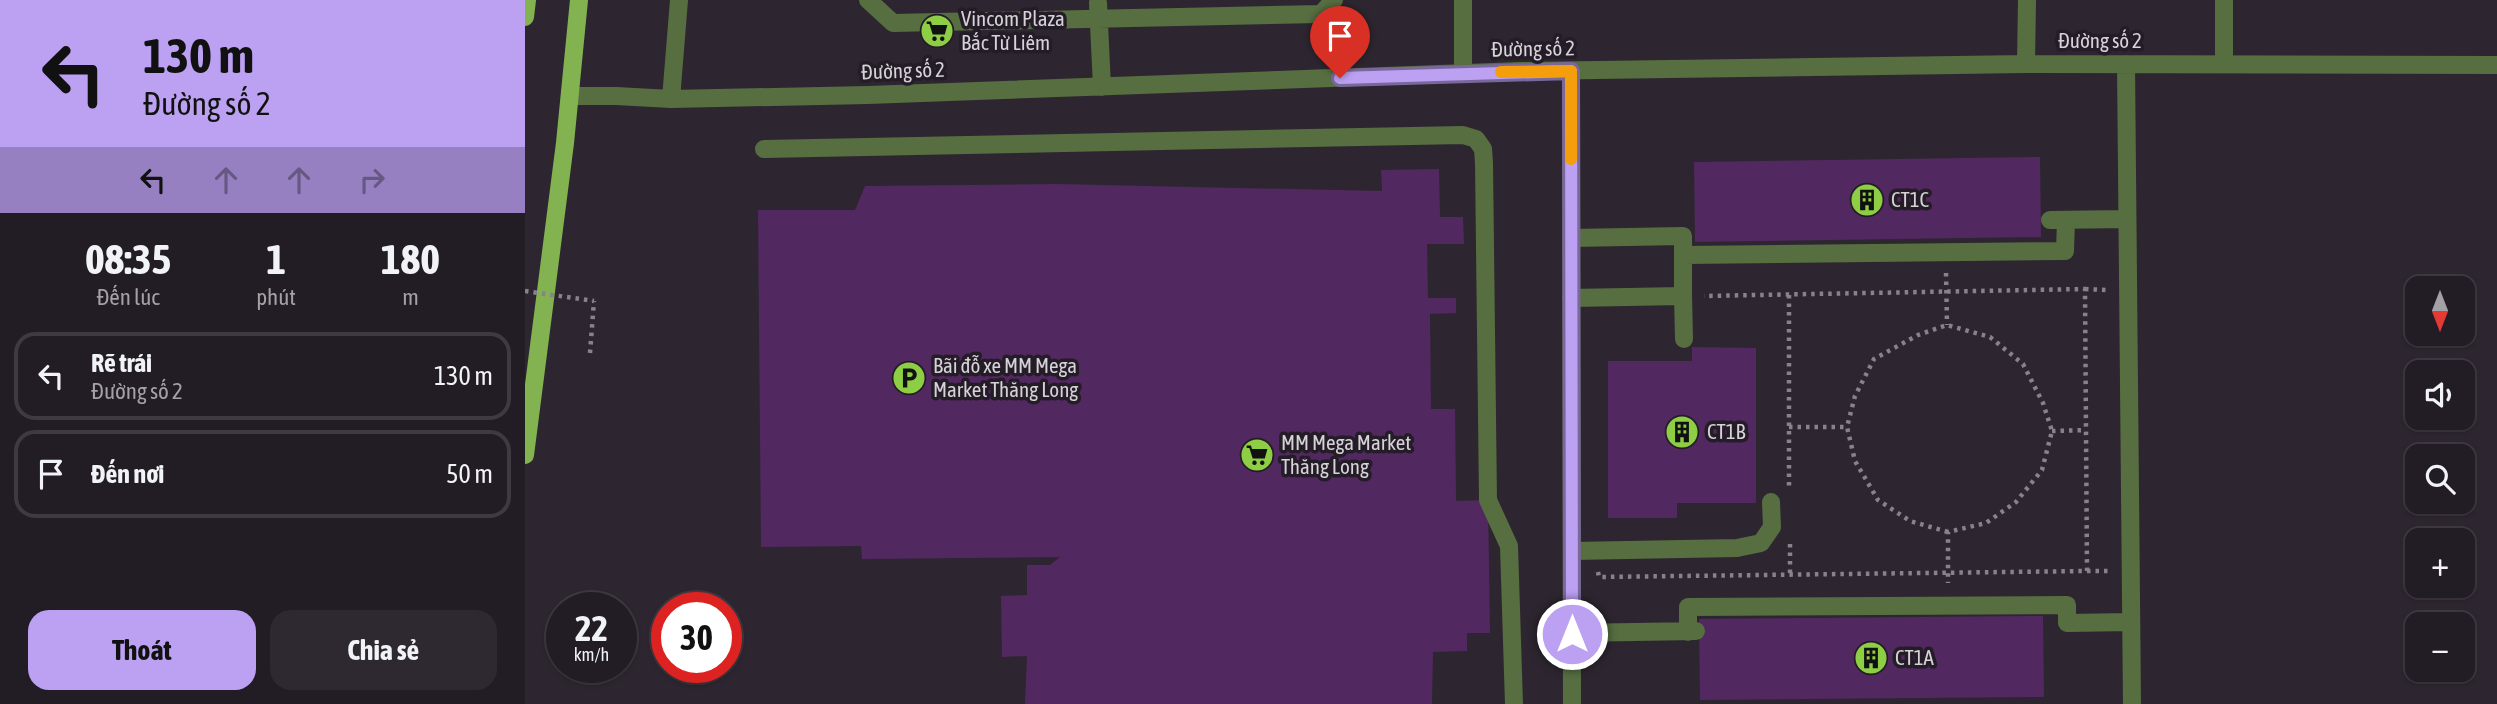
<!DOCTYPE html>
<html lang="vi">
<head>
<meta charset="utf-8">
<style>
	:root { --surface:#221c24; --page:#2e2931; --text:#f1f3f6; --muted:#a2a1a6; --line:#3f3a41; --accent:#bca0f2 }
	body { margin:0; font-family:"Asap Condensed",sans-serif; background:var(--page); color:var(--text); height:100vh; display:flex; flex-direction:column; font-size:26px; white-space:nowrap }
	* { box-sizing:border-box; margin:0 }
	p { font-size:23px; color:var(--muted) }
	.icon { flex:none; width:38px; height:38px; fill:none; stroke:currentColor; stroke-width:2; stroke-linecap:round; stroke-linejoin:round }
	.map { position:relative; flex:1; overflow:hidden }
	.details { display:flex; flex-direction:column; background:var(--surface); width:525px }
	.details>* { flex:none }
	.top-card { background:#bca0f2; color:#111; overflow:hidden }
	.needle { width:46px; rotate:180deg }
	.controls { position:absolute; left:1880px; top:276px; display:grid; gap:14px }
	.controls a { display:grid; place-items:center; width:70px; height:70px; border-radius:14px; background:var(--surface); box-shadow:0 2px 5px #0004,0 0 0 2px var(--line); font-size:35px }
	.speed { position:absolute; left:21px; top:592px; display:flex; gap:14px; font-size:35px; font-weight:700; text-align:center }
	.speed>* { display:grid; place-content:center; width:91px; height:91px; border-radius:50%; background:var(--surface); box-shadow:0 2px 5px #0004,0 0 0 2px var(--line); line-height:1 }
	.speed small { font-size:18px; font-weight:400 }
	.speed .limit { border:10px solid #d22; background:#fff; color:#111 }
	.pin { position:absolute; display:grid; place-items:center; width:60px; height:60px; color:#fff; margin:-72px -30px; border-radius:50% 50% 50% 0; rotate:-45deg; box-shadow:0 0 7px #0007 }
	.pin .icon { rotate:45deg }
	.me { position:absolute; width:77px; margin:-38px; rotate:0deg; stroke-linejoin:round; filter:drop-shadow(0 0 5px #0008) }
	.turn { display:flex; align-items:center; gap:24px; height:147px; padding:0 28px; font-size:32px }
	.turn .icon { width:91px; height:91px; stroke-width:2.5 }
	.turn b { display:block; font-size:49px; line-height:60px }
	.lanes { display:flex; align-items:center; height:66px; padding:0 28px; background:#0003; justify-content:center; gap:35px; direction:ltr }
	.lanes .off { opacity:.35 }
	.eta { display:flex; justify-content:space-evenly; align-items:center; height:119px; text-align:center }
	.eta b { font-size:42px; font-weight:700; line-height:49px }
	.cta { display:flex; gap:14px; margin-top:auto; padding:14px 28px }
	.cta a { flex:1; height:80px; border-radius:21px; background:var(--accent); color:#111; font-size:28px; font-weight:700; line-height:80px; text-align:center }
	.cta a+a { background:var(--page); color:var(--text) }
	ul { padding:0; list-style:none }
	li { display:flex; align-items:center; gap:21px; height:88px; margin:0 14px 10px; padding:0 14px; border:4px solid var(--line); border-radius:21px }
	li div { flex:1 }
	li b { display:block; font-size:26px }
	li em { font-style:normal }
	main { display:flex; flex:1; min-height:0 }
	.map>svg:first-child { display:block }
	.building { fill:#522860 }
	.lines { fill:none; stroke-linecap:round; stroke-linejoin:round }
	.path { stroke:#88828a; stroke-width:4.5; stroke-dasharray:3.5 5; stroke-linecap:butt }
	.minor { stroke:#576e41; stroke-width:18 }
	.major { stroke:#83b351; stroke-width:18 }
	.path-bridge { stroke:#88828a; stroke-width:4.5; stroke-dasharray:3.5 5; stroke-linecap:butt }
	.route-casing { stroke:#7a689d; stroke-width:18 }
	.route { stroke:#bca0f2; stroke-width:12 }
	.slow { stroke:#f59e0b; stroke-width:12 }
	.labels { text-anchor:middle; stroke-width:7; stroke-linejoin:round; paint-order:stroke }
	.poi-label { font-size:21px; fill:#d6d2d8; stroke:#241c26; text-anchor:start }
	.street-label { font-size:21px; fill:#d6d2d8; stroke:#241c26 }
</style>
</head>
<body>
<main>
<section class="details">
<div class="top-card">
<div class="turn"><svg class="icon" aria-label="left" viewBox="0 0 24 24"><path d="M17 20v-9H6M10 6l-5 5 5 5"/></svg><div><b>130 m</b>Đường số 2</div></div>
<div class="lanes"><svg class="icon" aria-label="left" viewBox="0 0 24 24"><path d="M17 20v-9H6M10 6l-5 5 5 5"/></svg><svg class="icon off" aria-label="ahead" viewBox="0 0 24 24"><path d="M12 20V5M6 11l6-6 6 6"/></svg><svg class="icon off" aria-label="ahead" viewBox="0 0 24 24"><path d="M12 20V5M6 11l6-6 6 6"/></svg><svg class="icon off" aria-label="right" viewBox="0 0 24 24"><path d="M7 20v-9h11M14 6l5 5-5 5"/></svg></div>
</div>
<div class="eta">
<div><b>08:35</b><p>Đến lúc</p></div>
<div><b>1</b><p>phút</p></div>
<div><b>180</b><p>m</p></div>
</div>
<ul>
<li><svg class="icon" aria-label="left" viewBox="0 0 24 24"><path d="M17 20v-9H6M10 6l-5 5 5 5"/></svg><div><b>Rẽ trái</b><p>Đường số 2</p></div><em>130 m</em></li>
<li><svg class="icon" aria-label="arrive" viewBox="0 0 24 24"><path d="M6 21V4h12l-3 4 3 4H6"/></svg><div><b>Đến nơi</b></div><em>50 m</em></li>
</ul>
<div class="cta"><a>Thoát</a><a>Chia sẻ</a></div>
</section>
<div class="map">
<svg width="1972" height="704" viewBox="0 0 1972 704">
	<rect width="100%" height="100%" fill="#2d2630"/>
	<path class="building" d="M1515 157 1516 237 1170 242 1169 162Z
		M914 169 915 217H938L939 244H902L903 298H931V313L905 314 906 409H930L931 501 963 500 965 633H942V651L908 652 907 704H500L502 656 477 657 476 596 502 595V565H525L535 557 337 559 336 546 236 547 233 210H330L340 186 531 184 857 191 856 170Z
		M1167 347 1231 348V503H1152V518H1083V361H1167Z
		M1518 616 1519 697 1175 700 1174 619Z"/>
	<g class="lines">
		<path class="path" d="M1421 273 1422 325
			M1560 289 1581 290
			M1264 295V489
			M65 353 69 301
			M1264 427H1322
			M1527 431 1561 430
			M1423 532 1385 521 1353 500 1330 461 1322 427 1330 396 1349 359 1393 335 1422 325 1465 337 1498 364 1518 403 1527 431 1517 470 1491 502 1461 523 1423 532V583
			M1265 544V574
			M1562 571H1586
			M1073 572 1074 577 1562 571 1560 289 1179 296"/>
		<path class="minor" d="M343 0 368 23 796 14 809 0
			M573 3 577 87
			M1501 64 1502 0
			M1601 64 1607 704
			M1699 64V0
			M1046 71 1047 704
			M938 74V0
			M45 96H91L146 99 343 95 996 71 1501 64 1972 65
			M146 99 154 0
			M239 149 938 135 951 139 958 149 959 163 963 500 984 546 989 704
			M1525 220 1602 219
			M1046 238 1158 236V296L1046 298
			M1158 255 1540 251 1541 220
			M1158 296 1159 339
			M1047 551 1212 548 1236 543 1247 527 1246 502
			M1163 632V607L1542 605V623L1606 622
			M1047 633 1171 631"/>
		<path class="major" d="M0 17 2 0
			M0 455 40 143 54 0"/>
		<path class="path-bridge" d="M0 291 69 301"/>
	</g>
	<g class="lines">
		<defs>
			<path id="route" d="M815 78 1046 71 1047 634"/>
		</defs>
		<use href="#route" class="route-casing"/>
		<use href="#route" class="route"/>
		<path class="slow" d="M976 72 1046 71V159"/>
	</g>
	<defs>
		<symbol id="supermarket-disc" viewBox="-11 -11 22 22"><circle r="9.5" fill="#8dce44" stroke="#241c26"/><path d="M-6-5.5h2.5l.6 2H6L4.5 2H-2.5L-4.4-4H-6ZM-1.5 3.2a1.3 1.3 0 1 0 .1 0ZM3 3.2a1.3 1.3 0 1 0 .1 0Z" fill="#111"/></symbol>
		<symbol id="building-disc" viewBox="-11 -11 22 22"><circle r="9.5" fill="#8dce44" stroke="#241c26"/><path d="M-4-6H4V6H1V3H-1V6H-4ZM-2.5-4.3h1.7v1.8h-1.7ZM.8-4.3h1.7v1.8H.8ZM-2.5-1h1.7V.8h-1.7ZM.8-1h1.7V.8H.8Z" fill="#111"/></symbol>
		<symbol id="parking-disc" viewBox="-11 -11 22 22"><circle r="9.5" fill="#8dce44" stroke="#241c26"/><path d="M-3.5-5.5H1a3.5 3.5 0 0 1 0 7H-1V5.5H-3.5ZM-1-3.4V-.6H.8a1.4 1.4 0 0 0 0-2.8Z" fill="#111"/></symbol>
	</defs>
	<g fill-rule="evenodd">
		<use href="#supermarket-disc" x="393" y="12" width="38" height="38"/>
		<use href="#building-disc" x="1323" y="181" width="38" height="38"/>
		<use href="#parking-disc" x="365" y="359" width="38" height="38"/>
		<use href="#building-disc" x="1138" y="413" width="38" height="38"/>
		<use href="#supermarket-disc" x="713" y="436" width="38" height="38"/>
		<use href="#building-disc" x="1327" y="639" width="38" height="38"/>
	</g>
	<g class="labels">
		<g class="poi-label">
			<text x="436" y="26">Vincom Plaza<tspan x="436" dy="24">Bắc Từ Liêm</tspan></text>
			<text x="1366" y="207">CT1C</text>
			<text x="408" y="373">Bãi đỗ xe MM Mega<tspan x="408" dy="24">Market Thăng Long</tspan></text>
			<text x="1182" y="439">CT1B</text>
			<text x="756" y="450">MM Mega Market<tspan x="756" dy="24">Thăng Long</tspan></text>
			<text x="1370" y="665">CT1A</text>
		</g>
		<g class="street-label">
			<text x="1575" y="48">Đường số 2</text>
			<text transform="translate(1008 49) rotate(-1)" y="7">Đường số 2</text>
			<text transform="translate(378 71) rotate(-2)" y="7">Đường số 2</text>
		</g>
	</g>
</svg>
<div class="controls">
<a><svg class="needle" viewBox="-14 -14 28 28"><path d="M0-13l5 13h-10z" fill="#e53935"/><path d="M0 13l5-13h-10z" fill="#a2a1a6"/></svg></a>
<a><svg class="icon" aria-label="sound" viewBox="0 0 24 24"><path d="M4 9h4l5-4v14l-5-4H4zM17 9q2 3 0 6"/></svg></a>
<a><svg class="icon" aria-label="search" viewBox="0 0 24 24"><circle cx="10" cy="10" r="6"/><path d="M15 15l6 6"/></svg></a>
<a>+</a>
<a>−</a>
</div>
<div class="speed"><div>22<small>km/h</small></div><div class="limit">30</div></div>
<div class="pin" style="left:815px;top:78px;background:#d93025"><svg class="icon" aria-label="arrive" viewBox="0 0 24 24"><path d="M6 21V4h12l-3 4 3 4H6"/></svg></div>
<svg class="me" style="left:1047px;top:634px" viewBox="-20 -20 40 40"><circle r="17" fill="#bca0f2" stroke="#fff" stroke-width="3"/><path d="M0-11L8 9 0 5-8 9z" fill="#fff"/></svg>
</div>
</main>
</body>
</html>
